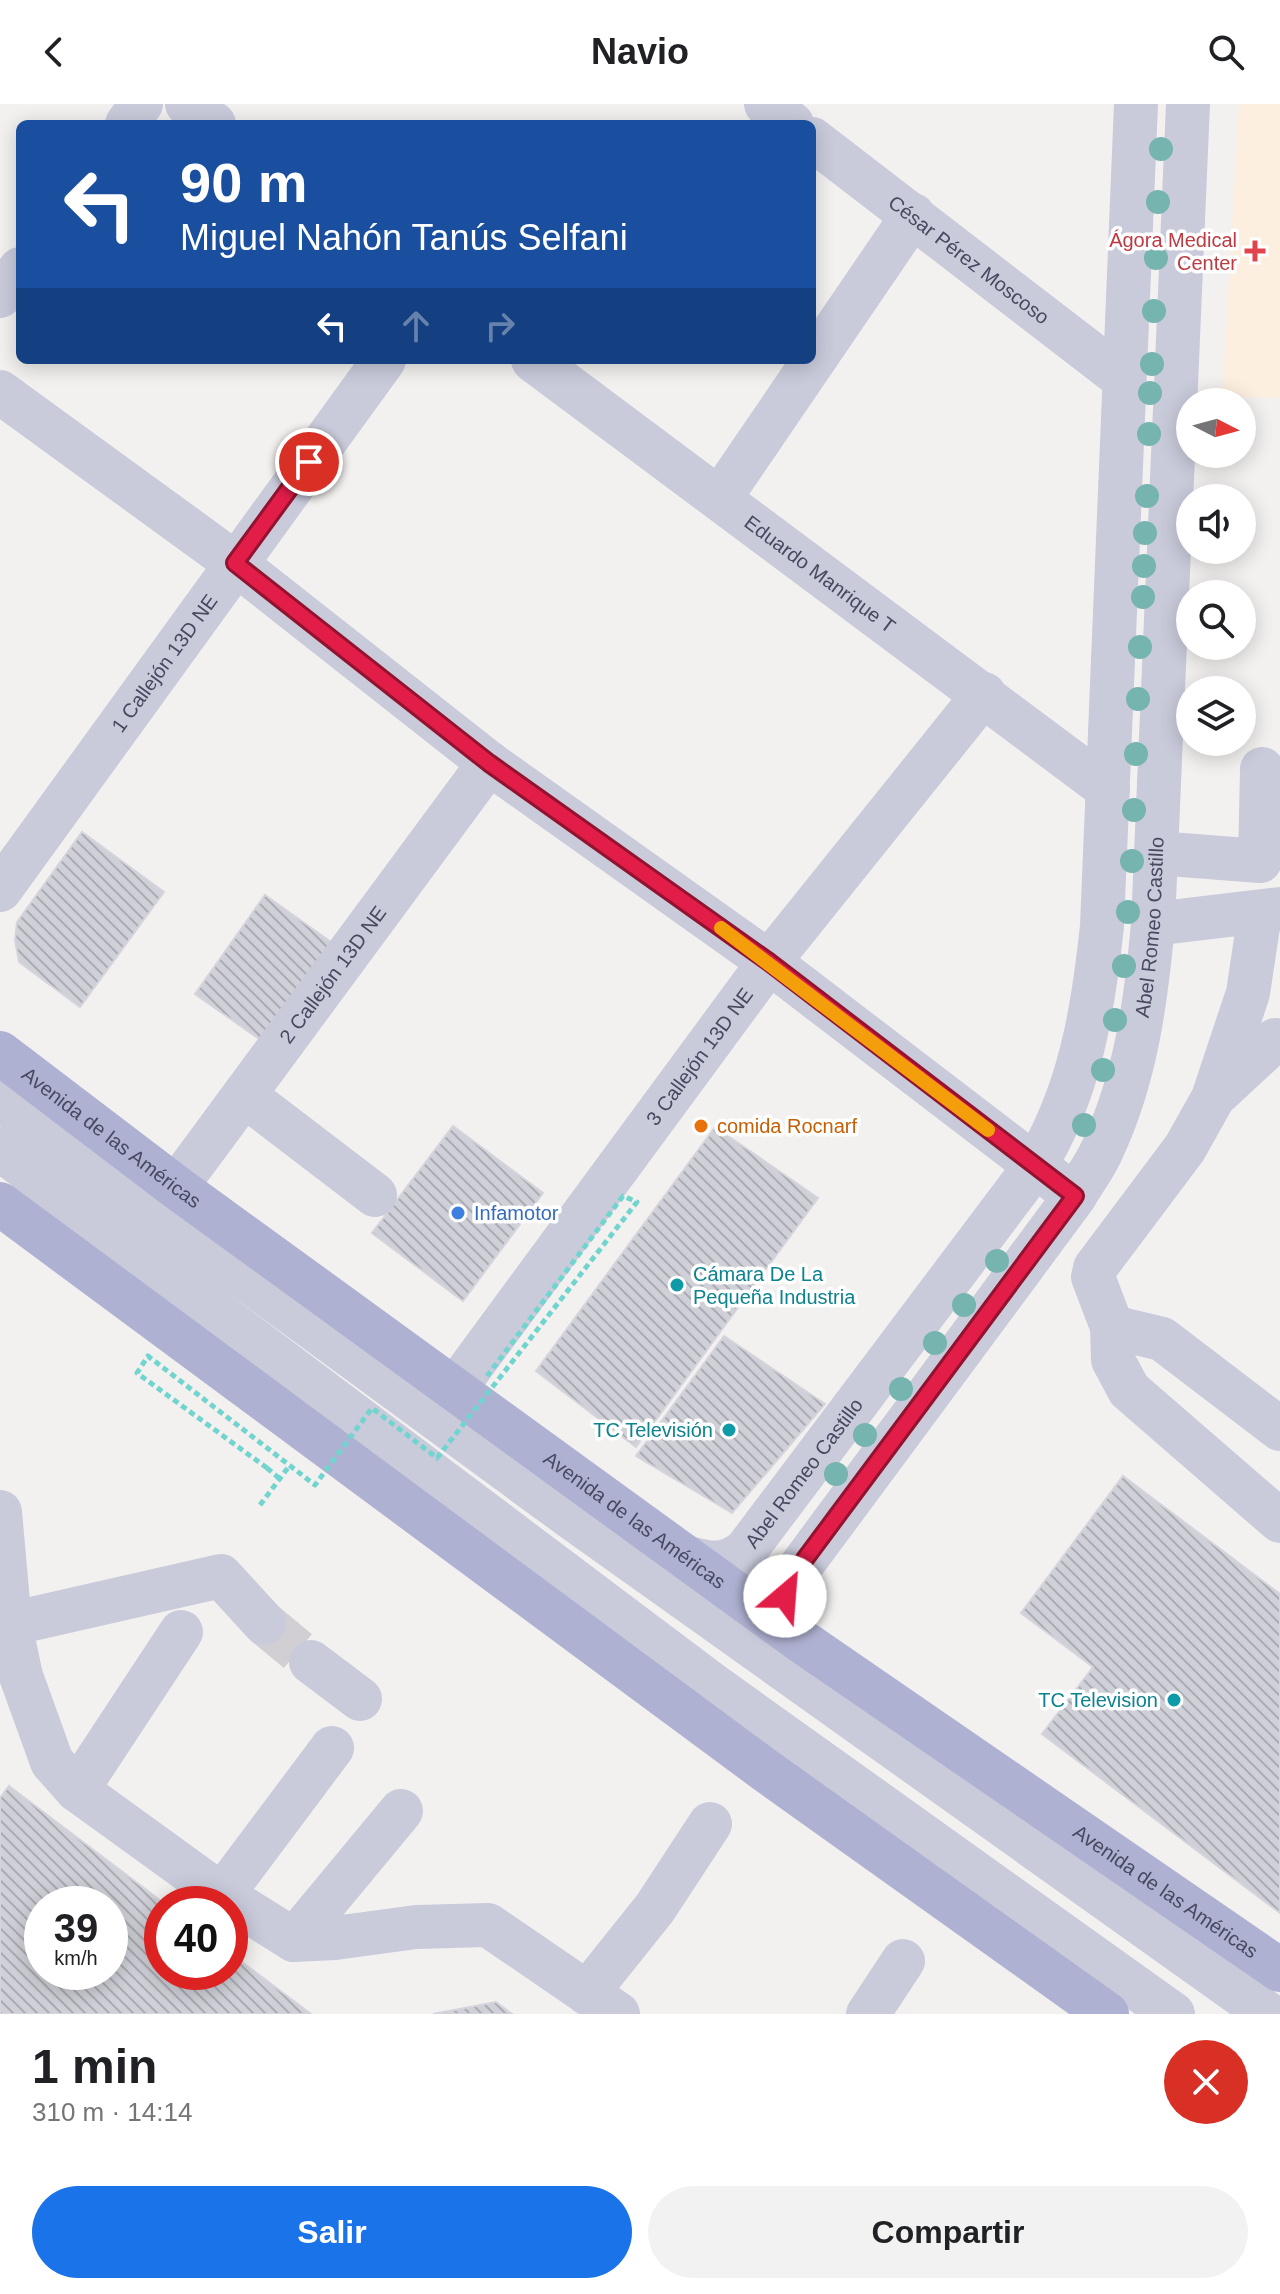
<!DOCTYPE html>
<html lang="es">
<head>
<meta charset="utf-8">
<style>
	:root { --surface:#fff; --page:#f2f2f2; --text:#202124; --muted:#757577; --accent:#1a73e8 }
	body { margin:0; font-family:Arial,sans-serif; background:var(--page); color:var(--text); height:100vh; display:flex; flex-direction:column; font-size:30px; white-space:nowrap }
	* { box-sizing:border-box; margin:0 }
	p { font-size:26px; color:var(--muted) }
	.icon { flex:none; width:44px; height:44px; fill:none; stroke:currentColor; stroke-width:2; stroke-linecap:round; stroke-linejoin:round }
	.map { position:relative; height:1910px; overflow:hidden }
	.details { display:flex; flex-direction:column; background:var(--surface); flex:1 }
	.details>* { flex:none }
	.hud { position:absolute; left:16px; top:16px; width:800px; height:244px; border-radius:12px; box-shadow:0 4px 20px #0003; background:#1a4fa0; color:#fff; overflow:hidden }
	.needle { width:52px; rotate:96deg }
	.tools { position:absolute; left:1176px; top:284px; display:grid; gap:16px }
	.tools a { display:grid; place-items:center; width:80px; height:80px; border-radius:50%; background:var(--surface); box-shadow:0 4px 20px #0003; font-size:40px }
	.speed { position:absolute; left:24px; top:1782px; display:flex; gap:16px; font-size:40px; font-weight:700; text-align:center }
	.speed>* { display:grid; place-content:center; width:104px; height:104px; border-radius:50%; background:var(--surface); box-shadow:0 4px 20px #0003; line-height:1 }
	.speed small { font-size:20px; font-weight:400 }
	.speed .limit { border:12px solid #d22; background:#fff; color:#111 }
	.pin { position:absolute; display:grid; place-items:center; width:68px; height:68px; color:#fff; margin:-34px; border:4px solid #fff; border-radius:50%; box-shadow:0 2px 8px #0007 }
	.me { position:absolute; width:88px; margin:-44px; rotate:27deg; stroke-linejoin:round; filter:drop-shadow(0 0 6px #0008) }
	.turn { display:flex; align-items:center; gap:28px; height:168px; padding:0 32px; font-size:36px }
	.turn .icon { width:104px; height:104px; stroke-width:2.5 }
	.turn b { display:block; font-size:56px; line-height:68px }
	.lanes { display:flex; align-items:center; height:76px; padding:0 32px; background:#0003; justify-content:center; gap:40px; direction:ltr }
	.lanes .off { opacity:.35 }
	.round { display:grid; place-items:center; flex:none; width:84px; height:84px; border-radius:42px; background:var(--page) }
	.headline { display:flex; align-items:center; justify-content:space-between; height:136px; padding:0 32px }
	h1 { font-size:48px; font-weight:700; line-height:60px }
	.cta { display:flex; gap:16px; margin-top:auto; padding:16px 32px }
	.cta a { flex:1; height:92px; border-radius:48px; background:var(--accent); color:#fff; font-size:32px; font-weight:700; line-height:92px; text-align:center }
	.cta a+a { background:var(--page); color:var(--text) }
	header { display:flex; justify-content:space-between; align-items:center; height:104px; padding:0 32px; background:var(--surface); font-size:36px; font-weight:700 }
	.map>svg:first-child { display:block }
	.medical { fill:#fdefe0 }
	.building { fill:url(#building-back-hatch); stroke:#d5d4dc; stroke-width:2; fill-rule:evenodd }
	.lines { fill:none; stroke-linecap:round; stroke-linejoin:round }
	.minor-tunnel { stroke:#d1cfd3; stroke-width:44; stroke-dasharray:44 22; stroke-linecap:butt }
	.path { stroke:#71d4ce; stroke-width:5; stroke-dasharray:6 4; stroke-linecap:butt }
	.minor { stroke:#c9cbdb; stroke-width:44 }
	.major { stroke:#aeb1d1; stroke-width:44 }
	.path-bridge { stroke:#71d4ce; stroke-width:5; stroke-dasharray:6 4; stroke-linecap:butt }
	.tree { fill:#76b4af }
	.route-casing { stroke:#92132f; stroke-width:20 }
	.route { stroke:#e11d48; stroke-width:14 }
	.slow { stroke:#f59e0b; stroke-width:14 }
	.health-dot { fill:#e0444e; stroke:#fff; stroke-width:3 }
	.food-dot { fill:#e8710a; stroke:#fff; stroke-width:3 }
	.shop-dot { fill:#3f7fe0; stroke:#fff; stroke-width:3 }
	.culture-dot { fill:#0f9aa8; stroke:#fff; stroke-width:3 }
	.labels { text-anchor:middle; stroke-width:7; stroke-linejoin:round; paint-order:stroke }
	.health-label { font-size:20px; fill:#be3a42; stroke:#fff; text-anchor:end }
	.street-label { font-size:20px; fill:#474960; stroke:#fff }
	.food-label { font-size:20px; fill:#c56008; stroke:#fff; text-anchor:start }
	.shop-label { font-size:20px; fill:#366cbe; stroke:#fff; text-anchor:start }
	.culture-label { font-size:20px; fill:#0d838f; stroke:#fff; text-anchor:end }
</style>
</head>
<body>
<header><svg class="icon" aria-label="back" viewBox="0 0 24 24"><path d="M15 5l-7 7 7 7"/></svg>Navio<svg class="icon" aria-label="search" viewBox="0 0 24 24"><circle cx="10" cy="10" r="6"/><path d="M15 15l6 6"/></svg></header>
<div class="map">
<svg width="1280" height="1910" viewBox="0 0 1280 1910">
	<defs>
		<pattern id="building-back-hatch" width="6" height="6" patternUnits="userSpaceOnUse" patternTransform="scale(2)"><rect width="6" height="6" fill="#d0d0d8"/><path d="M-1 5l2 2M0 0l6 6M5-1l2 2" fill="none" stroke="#ababb3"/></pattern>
	</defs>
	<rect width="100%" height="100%" fill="#f3f1f0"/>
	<path class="medical" d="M1239 0H1280V294L1222 293Z"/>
	<path class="building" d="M82 728 164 788 80 903 19 858 15 836 17 818Z
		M265 791 331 838 262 937 195 890Z
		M453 1022 543 1089 463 1197 372 1129Z
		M715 1023 818 1094 636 1343 536 1267Z
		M724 1232 825 1300 732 1409 636 1352Z
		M1123 1372 1280 1490V1809L1042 1630 1093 1563 1021 1509Z
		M9 1682 165 1800H162V1868H230V1849L311 1910H0V1694ZM42 1800H110V1868H42Z
		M496 1898 512 1910H433Z"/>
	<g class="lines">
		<path class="minor-tunnel" d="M264 1519 311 1558"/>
		<path class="path" d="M267 1364 280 1375
			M260 1401 290 1361"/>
		<g class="minor">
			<path d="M187 0 214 20"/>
			<path d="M766 0 792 20"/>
			<path d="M127 20 141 0"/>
			<path id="s1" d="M812 35 1124 275"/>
			<path d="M0 192 20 165"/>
			<path id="s2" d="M533 256 1108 685"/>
			<path d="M0 288 235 459 489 659 769 858 1058 1079"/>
			<path d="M720 394 913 111"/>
			<path d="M1156 749 1260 757 1262 665"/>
			<path id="s3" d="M0 786 384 256"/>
			<path d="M1260 809 1248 889 1213 994 1185 1044 1095 1164 1093 1173 1112 1223 1113 1256 1129 1286 1280 1417"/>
			<path d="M1153 820 1280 805"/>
			<path d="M1218 989 1275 936"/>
			<path d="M244 991 375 1091"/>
			<path d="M0 995 572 1414 1268 1910"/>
			<path d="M0 1045 717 1584 1173 1910"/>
			<path id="s4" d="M176 1083 489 659"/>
			<path d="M1112 1223 1162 1235 1280 1325"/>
			<path id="s5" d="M454 1286 769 858 984 590"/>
			<path d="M0 1408 10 1520 21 1572 52 1658 77 1686 222 1791 294 1836 335 1834 416 1823 488 1821 618 1910"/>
			<path id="s6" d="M686 1453C710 1460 725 1463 746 1446L1035 1062C1080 988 1093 907 1102 822L1136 0"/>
			<path d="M10 1520 221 1472 264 1519"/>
			<path id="s7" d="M797 1534C783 1510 782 1503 790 1477L1075 1092C1084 1076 1096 1061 1103 1044 1136 973 1146 897 1153 820L1188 0"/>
			<path d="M311 1558 360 1595"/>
			<path d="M77 1686 181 1528"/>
			<path d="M222 1791 332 1644"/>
			<path d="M294 1836 401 1707"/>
			<path d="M587 1889 655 1804 710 1720"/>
			<path d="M868 1910 903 1857"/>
		</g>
		<g class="major">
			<path id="s8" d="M0 949 176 1083 797 1534 1280 1866"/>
			<path d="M0 1100 765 1666 1107 1910"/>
		</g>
		<path class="path-bridge" d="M267 1364 137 1269 148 1252 315 1381 372 1304 437 1354 637 1098 623 1092 487 1272"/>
	</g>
	<g class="tree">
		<circle cx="1161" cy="45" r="12"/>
		<circle cx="1158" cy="98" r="12"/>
		<circle cx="1156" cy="154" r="12"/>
		<circle cx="1154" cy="207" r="12"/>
		<circle cx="1152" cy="260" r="12"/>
		<circle cx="1150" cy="289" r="12"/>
		<circle cx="1149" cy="330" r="12"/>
		<circle cx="1147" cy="392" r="12"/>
		<circle cx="1145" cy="429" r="12"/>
		<circle cx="1144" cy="462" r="12"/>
		<circle cx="1143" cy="493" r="12"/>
		<circle cx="1140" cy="543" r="12"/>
		<circle cx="1138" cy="595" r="12"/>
		<circle cx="1136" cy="650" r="12"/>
		<circle cx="1134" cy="706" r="12"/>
		<circle cx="1132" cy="757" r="12"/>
		<circle cx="1128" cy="808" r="12"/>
		<circle cx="1124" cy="862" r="12"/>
		<circle cx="1115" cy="916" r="12"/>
		<circle cx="1103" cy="966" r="12"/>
		<circle cx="1084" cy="1021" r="12"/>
		<circle cx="997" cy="1157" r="12"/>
		<circle cx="964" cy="1201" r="12"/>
		<circle cx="935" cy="1239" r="12"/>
		<circle cx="901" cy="1285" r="12"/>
		<circle cx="865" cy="1331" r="12"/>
		<circle cx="836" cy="1370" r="12"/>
	</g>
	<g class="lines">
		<defs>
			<path id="route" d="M309 358 235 459 489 659 769 858 1075 1092 805 1455 790 1477 785 1492"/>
		</defs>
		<use href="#route" class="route-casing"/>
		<use href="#route" class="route"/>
		<path class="slow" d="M721 824 988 1026"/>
	</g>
	<path class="health-dot" d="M1251 135h8v8h8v8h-8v8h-8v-8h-8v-8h8z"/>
	<circle class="food-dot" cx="701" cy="1022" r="8"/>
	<circle class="shop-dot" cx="458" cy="1109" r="8"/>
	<g class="culture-dot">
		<circle cx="677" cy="1181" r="8"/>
		<circle cx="729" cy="1326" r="8"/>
		<circle cx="1174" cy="1596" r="8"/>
	</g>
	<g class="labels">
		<g class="health-label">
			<text x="1237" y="143">Ágora Medical<tspan x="1237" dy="23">Center</tspan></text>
		</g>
		<g class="street-label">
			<text dy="7" stroke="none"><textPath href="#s1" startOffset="198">César Pérez Moscoso</textPath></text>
			<text dy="7" stroke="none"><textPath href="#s2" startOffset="358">Eduardo Manrique T</textPath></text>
			<text dy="7" stroke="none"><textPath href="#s3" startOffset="280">1 Callejón 13D NE</textPath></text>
			<text dy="7" stroke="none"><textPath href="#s7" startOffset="822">Abel Romeo Castillo</textPath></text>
			<text dy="7" stroke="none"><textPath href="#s4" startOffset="264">2 Callejón 13D NE</textPath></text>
			<text dy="7" stroke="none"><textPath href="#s5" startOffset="414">3 Callejón 13D NE</textPath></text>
			<text dy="7" stroke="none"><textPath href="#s8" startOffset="140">Avenida de las Américas</textPath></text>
			<text dy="7" stroke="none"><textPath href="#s6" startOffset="160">Abel Romeo Castillo</textPath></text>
			<text dy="7" stroke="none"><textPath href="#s8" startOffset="788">Avenida de las Américas</textPath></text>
			<text dy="7" stroke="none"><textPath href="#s8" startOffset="1436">Avenida de las Américas</textPath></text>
		</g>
		<g class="food-label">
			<text x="717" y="1029">comida Rocnarf</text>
		</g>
		<g class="shop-label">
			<text x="474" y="1116">Infamotor</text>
		</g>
		<g class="culture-label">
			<text x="693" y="1177" text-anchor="start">Cámara De La<tspan x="693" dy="23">Pequeña Industria</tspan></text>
			<text x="713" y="1333">TC Televisión</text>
			<text x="1158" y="1603">TC Television</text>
		</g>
	</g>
</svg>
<div class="tools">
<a><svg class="needle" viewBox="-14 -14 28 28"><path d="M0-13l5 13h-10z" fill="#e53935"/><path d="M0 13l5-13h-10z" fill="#757577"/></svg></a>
<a><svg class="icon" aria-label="sound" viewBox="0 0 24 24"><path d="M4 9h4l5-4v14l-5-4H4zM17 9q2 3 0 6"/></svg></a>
<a><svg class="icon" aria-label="search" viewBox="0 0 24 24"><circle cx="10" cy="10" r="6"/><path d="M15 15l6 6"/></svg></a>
<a><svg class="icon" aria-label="layers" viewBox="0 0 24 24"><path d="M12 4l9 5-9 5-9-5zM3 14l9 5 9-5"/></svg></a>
</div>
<div class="speed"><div>39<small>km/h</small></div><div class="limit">40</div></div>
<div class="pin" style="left:309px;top:358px;background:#d93025"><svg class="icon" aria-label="arrive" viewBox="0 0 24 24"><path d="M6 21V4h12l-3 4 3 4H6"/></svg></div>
<svg class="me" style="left:785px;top:1492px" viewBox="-20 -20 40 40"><circle r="19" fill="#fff"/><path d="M0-13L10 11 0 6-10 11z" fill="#e11d48"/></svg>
<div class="hud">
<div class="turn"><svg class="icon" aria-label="left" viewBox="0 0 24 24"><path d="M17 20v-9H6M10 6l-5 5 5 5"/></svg><div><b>90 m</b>Miguel Nahón Tanús Selfani</div></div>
<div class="lanes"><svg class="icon" aria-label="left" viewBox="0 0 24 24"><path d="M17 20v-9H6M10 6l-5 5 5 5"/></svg><svg class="icon off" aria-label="ahead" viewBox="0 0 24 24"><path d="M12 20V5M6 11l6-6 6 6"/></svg><svg class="icon off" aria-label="right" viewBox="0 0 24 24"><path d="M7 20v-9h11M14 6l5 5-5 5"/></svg></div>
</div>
</div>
<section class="details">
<div class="headline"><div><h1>1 min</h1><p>310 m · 14:14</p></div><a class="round" style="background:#d93025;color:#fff"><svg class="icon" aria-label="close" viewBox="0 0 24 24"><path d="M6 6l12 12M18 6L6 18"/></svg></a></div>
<div class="cta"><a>Salir</a><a>Compartir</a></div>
</section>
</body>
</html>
